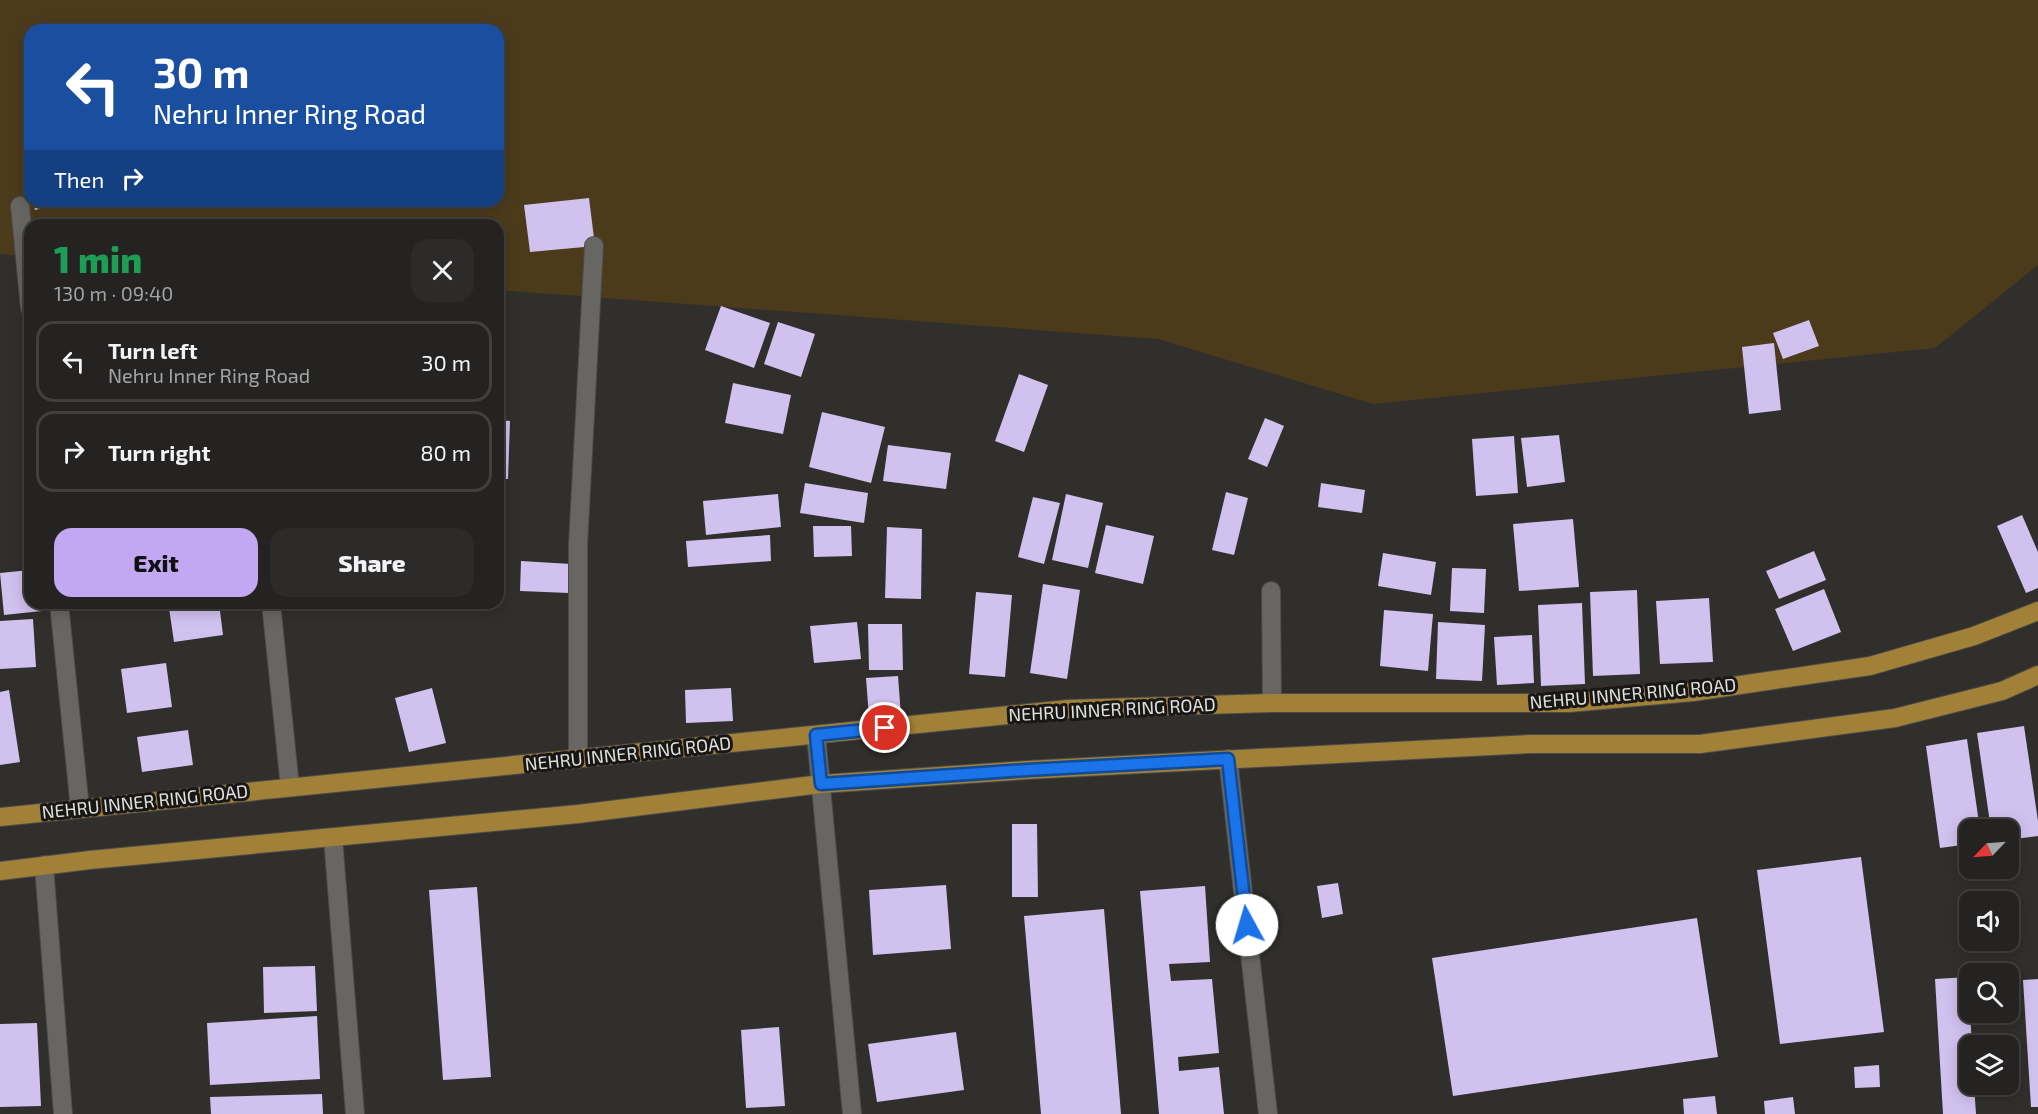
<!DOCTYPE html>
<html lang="en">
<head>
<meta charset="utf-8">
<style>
	:root { --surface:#242321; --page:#2c2b2a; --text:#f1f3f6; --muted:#a3a4a5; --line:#41403f; --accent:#c2a8f3 }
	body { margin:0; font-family:"Exo 2",sans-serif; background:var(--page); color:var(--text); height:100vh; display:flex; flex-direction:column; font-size:22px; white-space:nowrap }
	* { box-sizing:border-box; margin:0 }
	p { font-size:20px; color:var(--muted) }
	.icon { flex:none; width:33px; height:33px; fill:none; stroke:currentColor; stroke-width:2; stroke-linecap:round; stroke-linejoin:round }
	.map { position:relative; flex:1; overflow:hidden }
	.details { position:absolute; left:24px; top:219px; width:480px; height:390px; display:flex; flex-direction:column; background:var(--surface); border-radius:18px; box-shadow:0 3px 15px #0003,0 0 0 2px var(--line) }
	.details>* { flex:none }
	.hud { position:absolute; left:24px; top:24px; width:480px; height:183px; border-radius:18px; box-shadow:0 3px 15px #0003,0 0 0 2px var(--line); background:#1a4fa0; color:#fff; overflow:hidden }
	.needle { width:39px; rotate:245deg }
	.fabs { position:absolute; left:1959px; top:819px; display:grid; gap:12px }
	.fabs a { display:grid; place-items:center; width:60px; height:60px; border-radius:12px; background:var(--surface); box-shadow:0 3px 15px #0003,0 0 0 2px var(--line); font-size:30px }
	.pin { position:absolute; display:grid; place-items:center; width:51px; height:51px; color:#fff; margin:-26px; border:3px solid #fff; border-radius:50%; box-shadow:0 2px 6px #0007 }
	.me { position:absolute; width:66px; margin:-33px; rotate:354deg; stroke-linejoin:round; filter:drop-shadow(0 0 4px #0008) }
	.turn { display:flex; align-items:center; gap:21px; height:126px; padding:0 30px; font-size:27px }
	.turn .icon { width:78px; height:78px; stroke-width:2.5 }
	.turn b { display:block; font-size:42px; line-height:51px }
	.then { display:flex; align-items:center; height:57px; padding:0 30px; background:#0003; gap:12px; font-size:22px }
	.round { display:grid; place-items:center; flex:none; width:63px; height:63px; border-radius:18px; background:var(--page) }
	.headline { display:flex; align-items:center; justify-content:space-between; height:102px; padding:0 30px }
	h1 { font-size:36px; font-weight:800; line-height:45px; color:#1e9e55 }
	.button { display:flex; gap:12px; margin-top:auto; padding:12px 30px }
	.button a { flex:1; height:69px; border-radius:18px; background:var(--accent); color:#111; font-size:24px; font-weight:800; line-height:69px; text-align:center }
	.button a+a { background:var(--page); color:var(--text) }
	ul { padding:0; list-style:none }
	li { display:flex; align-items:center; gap:18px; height:81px; margin:0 12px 9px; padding:0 18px; border:3px solid var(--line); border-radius:18px }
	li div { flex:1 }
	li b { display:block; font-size:22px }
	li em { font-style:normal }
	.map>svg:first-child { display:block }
	.green { fill:#4c3b1b; fill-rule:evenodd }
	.building { fill:#d0c1ef }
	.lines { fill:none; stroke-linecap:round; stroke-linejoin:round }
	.minor-casing { stroke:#4c4b49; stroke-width:20 }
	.major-casing { stroke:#4c4b49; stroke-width:20 }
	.minor { stroke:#676663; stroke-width:18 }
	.major { stroke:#a18137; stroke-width:18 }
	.route-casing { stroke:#114b97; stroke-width:15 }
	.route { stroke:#1a73e8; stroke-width:10 }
	.labels { text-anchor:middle; stroke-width:6; stroke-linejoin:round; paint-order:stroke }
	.street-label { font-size:18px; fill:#e0e0de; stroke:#181716 }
</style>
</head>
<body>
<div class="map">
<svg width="2038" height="1114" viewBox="0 0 2038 1114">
	<rect width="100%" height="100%" fill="#302f2c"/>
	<path class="green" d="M0 0H2038V265L1935 348 1373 404 1158 339 498 290V225H30V256L0 254ZM30 30H498V201H30Z"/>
	<path class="building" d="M589 198 595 246 530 252 524 205Z
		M33 201H68V202L35 210Z
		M721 306 770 323 754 368 705 350Z
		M1809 320 1819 346 1783 359 1773 333Z
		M778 322 815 334 801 377 764 364Z
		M1774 343 1781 410 1749 414 1742 347Z
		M1019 374 1048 385 1024 452 995 441Z
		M733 383 791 395 783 434 725 423Z
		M822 412 885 427 871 483 809 467Z
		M1265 418 1284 426 1267 467 1248 459Z
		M498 420 510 421 508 479H498Z
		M1559 435 1565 482 1527 487 1521 438Z
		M1514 436 1518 493 1476 496 1472 439Z
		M888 445 951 453 946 489 883 481Z
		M805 483 868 493 864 523 800 513Z
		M1321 483 1365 490 1362 513 1318 507Z
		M1226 492 1248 498 1234 555 1212 550Z
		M778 494 781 527 706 535 703 501Z
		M1066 494 1103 503 1088 568 1052 560Z
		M1033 497 1060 503 1044 564 1018 557Z
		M2022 515 2038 552V588L2026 593 1997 526Z
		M1573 519 1579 587 1519 591 1513 524Z
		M1106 525 1154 536 1143 584 1095 573Z
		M813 526H851L852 556 814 557Z
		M887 527 922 529 921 599 885 598Z
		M770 535 771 561 688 567 686 541Z
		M1814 551 1826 580 1779 599 1766 571Z
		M1383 553 1436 562 1431 595 1378 586Z
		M521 561 571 564 569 593 520 591Z
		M1452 568 1486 569 1484 613 1450 611Z
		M30 570V603H41L42 611 4 615 0 573Z
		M1043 584 1080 590 1067 679 1030 673Z
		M1824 589 1841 632 1793 651 1775 609Z
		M1637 590 1640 674 1593 676 1590 592Z
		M976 592 1012 595 1005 677 969 674Z
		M1709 598 1713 662 1660 664 1656 601Z
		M201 603H219L223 635 174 642 169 608Z
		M1582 603 1585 684 1541 686 1538 605Z
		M1384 610 1433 614 1428 671 1380 666Z
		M33 619 36 667 0 669V621Z
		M857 622 861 659 814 663 810 626Z
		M1438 622 1485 625 1482 681 1436 679Z
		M868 624H902L903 670H869Z
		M1532 635 1534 683 1497 685 1494 637Z
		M166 663 172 707 127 713 121 669Z
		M898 676 901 716 869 717 866 678Z
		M432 688 446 743 409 752 395 698Z
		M731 688 733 721 686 723 685 690Z
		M9 690 20 762 0 765V692Z
		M2024 726 2038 821V836L2008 840V830H1991L1977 733Z
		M188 730 193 765 142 772 137 737Z
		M1967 739 1980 830H1970V844L1940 848 1926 746Z
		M1012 824H1037L1038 897H1012Z
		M1861 857 1884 1032 1780 1044 1757 870Z
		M1338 883 1343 914 1322 918 1317 886Z
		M946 885 951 949 873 955 869 890Z
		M1205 886 1210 962 1169 964 1171 981 1212 979 1219 1053 1178 1057 1179 1071 1219 1067 1224 1114H1159L1140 891Z
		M477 887 491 1077 443 1080 429 890Z
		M1104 909 1121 1114H1041L1024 916Z
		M1697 918 1718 1057 1453 1096 1432 958Z
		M315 966 317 1011 264 1013 263 967Z
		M1968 977 1972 1046H1970V1084H1974L1976 1114H1943L1935 979Z
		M2038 979V1107H2031L2023 980Z
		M317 1016 320 1079 210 1085 207 1023Z
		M37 1023 41 1106 0 1107V1024Z
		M779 1027 785 1106 746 1108 741 1030Z
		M956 1032 964 1090 877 1102 868 1044Z
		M1879 1065 1880 1087 1855 1088 1854 1067Z
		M322 1094 323 1114H211L210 1097Z
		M1715 1096 1717 1114H1684L1683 1099Z
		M1793 1097 1795 1114H1765L1764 1101Z"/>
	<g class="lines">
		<defs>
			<path id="minor" d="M20 206 30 308
				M1271 591 1272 703
				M59 603 80 809
				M271 603 290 787
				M816 735 852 1114
				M578 759V545L594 246
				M1228 759 1268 1114
				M333 838 355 1114
				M44 865 63 1114"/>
			<path id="major" d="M0 817 1068 709 1272 703H1569L1693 692 1870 666 1974 636 2038 611
				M0 871 90 860 578 814 821 784 1027 770 1530 744H1700L1895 718 2002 691 2038 675"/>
		</defs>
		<use href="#minor" class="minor-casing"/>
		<use href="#major" class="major-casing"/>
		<use href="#minor" class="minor"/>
		<use href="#major" class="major"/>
	</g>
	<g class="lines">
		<defs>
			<path id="route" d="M885 728 816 735 821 784 1027 770 1228 759 1247 925"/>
		</defs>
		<use href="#route" class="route-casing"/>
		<use href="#route" class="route"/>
	</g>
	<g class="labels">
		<g class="street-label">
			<text transform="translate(1633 694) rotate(-5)" y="6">NEHRU INNER RING ROAD</text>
			<text transform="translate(1112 710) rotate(-3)" y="6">NEHRU INNER RING ROAD</text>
			<text transform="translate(628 754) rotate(-6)" y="6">NEHRU INNER RING ROAD</text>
			<text transform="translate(145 802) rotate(-6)" y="6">NEHRU INNER RING ROAD</text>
		</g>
	</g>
</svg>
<div class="fabs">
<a><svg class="needle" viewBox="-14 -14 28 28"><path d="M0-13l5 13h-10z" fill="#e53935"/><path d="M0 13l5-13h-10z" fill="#a3a4a5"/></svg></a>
<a><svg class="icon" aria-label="sound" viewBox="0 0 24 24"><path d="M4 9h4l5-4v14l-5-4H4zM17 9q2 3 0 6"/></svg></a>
<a><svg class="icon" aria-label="search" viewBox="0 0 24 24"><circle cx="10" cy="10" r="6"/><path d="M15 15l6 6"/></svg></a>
<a><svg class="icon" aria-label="layers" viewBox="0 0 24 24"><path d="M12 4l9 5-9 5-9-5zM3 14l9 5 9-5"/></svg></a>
</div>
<div class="pin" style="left:885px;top:728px;background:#d93025"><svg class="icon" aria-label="arrive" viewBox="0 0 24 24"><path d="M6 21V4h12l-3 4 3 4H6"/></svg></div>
<svg class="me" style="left:1247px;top:925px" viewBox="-20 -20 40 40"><circle r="19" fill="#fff"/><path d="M0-13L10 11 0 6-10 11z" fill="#1a73e8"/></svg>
<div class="hud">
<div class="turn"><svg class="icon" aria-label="left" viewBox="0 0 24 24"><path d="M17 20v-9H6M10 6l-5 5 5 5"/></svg><div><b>30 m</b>Nehru Inner Ring Road</div></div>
<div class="then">Then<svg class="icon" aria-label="right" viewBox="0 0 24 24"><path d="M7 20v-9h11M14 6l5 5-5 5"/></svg></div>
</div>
<section class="details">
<div class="headline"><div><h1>1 min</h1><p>130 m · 09:40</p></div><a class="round"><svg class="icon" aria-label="close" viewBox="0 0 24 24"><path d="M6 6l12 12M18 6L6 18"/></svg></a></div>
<ul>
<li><svg class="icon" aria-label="left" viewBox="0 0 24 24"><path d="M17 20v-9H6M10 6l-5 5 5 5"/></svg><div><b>Turn left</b><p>Nehru Inner Ring Road</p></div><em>30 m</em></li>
<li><svg class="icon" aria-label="right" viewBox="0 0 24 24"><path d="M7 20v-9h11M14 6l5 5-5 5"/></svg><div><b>Turn right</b></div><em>80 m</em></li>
</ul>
<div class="button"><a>Exit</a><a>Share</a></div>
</section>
</div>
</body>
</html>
